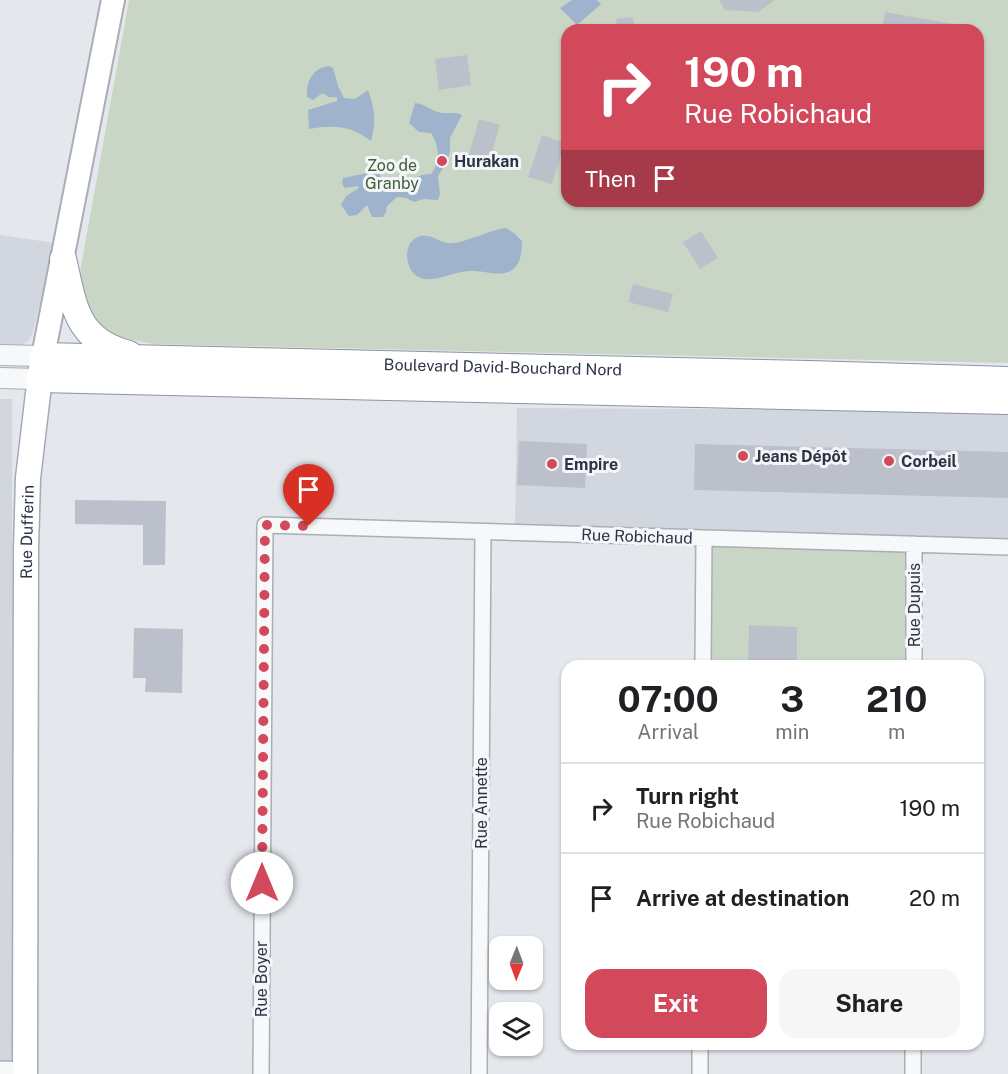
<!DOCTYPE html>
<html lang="en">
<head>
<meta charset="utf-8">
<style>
	:root { --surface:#fff; --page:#f6f6f6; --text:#202124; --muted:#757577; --line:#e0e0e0; --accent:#d1495b }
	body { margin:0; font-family:"Public Sans",sans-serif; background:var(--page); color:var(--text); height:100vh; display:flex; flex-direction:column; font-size:22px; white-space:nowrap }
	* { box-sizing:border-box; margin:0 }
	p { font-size:20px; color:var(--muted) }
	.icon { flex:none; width:33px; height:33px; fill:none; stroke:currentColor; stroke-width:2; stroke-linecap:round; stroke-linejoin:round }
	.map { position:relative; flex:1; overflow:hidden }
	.sheet { position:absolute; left:561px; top:660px; width:423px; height:390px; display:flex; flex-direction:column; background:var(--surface); border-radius:18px; box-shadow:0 2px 4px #0004 }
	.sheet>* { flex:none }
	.hud { position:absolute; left:561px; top:24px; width:423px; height:183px; border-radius:18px; box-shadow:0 2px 4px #0004; background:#d1495b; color:#fff; overflow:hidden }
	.needle { width:39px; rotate:181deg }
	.fabs { position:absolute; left:489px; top:936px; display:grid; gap:12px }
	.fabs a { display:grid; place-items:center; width:54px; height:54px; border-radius:12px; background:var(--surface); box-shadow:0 2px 4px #0004; font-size:30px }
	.pin { position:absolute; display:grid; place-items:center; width:51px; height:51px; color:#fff; margin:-62px -26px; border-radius:50% 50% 50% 0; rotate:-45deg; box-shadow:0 0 6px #0007 }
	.pin .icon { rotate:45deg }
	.me { position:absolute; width:66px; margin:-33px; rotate:0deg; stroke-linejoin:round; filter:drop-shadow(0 0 4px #0008) }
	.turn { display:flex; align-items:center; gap:21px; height:126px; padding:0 24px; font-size:27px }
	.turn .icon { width:78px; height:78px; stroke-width:2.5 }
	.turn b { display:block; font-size:42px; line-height:51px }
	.then { display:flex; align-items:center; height:57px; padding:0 24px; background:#0003; gap:12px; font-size:22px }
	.eta { display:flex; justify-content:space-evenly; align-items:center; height:102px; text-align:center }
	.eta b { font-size:36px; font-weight:700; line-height:42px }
	.cta { display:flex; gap:12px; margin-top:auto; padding:12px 24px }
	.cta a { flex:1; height:69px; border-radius:18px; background:var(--accent); color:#fff; font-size:24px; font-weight:700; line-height:69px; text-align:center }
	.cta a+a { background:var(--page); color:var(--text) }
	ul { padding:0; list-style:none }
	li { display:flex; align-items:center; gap:18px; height:90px; padding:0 24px; border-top:2px solid var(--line) }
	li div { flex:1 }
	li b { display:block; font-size:22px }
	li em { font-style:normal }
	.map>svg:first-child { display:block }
	.built { fill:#d2d6de }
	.green { fill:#c9d6c5; fill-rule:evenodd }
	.water { fill:#9fb4cc }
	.building { fill:#bbc0ca }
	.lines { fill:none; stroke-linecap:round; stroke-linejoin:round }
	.minor-casing { stroke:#a9aeb7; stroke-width:18 }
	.tertiary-casing { stroke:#a9aeb7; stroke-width:22 }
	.secondary-casing { stroke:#a9aeb7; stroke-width:26 }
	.primary-casing { stroke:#a3abb8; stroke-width:27 }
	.trunk-casing { stroke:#8b94a3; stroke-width:28 }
	.minor { stroke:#f7f8fa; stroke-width:15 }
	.tertiary { stroke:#f7f8fa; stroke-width:20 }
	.secondary { stroke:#fff; stroke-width:22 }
	.primary { stroke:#fff; stroke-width:24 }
	.trunk { stroke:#fff; stroke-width:26 }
	.route { stroke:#d1495b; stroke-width:10; stroke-dasharray:0 18 }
	.poi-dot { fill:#d1495b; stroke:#f4f6f9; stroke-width:2 }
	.labels { text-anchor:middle; stroke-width:6; stroke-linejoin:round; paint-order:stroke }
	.poi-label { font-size:16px; font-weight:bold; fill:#2b3445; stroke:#f4f6f9; text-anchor:start }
	.park-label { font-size:16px; fill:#3f6138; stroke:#f4f6f9 }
	.street-label { font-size:16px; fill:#2b3445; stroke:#f4f6f9 }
</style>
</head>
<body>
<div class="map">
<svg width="1008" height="1074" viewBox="0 0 1008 1074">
	<rect width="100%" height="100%" fill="#e4e7ec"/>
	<path class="built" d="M0 235 55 243 32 335 28 341 18 347 0 345Z
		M0 399H12L13 1074H0Z
		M517 408 1008 411V542L696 529 515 525Z"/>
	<path class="green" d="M129 0H1008V363L153 344 118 337 98 322 85 300 80 272ZM567 30H978V201H567Z
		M696 543 915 552 914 666H696Z"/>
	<path class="water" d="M572 0H597L601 4 577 25 560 8Z
		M329 66 333 68 338 86 344 98 355 99 368 90C375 108 376 122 371 141 349 125 335 125 309 129L308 110 337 101V97H328L325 94H321L313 100 307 97C306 82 312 68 329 66Z
		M415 103C427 105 428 109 438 112 446 115 454 111 462 115L450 138V151L447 162 438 176 440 194 438 200 424 199 414 202 406 198 397 197 387 206 386 212 383 217H372L367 205 357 215 349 216 341 205 346 196 359 188 357 186 345 188 342 184 343 178 377 171 388 187C405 187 415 173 431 174 441 162 439 145 431 133L419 132 409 123Z
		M506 228 515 234 522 241C522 251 521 264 512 270 501 278 483 270 471 271 455 271 435 283 421 278 404 273 401 240 421 236 432 234 438 242 448 243 462 245 488 230 506 228Z"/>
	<path class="building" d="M719 0H775L758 12 725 10Z
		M885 12 959 25V30H882Z
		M633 17 635 30H618L616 19Z
		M467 55 471 85 439 90 435 59Z
		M479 119 500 125 488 164 468 158Z
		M542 135 565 143 552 184 528 177Z
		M701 231 718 258 700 269 683 242Z
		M633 284 673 294 668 312 628 302Z
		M519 441 587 444 585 488 517 485Z
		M695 444 1008 452V498L694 490Z
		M75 500 166 501 165 565H143V525L75 524Z
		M749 625 797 627V666H748Z
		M134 628 183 629 182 693 145 692 146 678H133Z"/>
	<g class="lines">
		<defs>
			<path id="minor" d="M703 666 704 538
				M914 666V544
				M0 1069 25 1070
				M261 1074 265 525 1008 547
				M479 1074 483 532
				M700 1074V1044
				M913 1074V1044"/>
			<path id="tertiary" d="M0 355 43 356
				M0 378 39 379"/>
			<path id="secondary" d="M43 356 113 0"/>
			<g id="primary">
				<path id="s1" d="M25 1074 26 549 28 478 42 360"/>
			</g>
			<g id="trunk">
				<path d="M63 259C74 305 75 340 129 354"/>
				<path id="s2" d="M43 356 809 374 1008 380"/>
				<path d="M39 379 1008 401"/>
			</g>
		</defs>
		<use href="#minor" class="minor-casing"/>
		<use href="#tertiary" class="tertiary-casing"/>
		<use href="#secondary" class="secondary-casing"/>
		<use href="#primary" class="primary-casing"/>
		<use href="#trunk" class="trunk-casing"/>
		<use href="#minor" class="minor"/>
		<use href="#tertiary" class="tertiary"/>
		<use href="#secondary" class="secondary"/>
		<use href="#primary" class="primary"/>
		<use href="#trunk" class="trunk"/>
	</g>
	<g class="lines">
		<path class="route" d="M262 883 265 525 309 526"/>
	</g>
	<g class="poi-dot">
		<circle cx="442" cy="161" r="6"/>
		<circle cx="743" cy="456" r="6"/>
		<circle cx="889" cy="461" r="6"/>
		<circle cx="552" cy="464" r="6"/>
	</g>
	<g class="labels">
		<g class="poi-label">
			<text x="454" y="167">Hurakan</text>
			<text x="755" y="462">Jeans Dépôt</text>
			<text x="901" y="467">Corbeil</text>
			<text x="564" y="470">Empire</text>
		</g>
		<g class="park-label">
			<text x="392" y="171">Zoo de<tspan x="392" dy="18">Granby</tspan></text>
		</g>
		<g class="street-label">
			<text dy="6" stroke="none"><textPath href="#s2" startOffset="460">Boulevard David-Bouchard Nord</textPath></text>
			<text dy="6" stroke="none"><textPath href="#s1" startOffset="542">Rue Dufferin</textPath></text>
			<text transform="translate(637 536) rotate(2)" y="6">Rue Robichaud</text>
			<text transform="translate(914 605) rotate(-90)" y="6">Rue Dupuis</text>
			<text transform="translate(481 803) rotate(-90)" y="6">Rue Annette</text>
			<text transform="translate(261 979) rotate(-90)" y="6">Rue Boyer</text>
		</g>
	</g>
</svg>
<div class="fabs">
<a><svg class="needle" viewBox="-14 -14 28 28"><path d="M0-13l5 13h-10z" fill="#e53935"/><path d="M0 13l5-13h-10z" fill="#757577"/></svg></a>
<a><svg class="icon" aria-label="layers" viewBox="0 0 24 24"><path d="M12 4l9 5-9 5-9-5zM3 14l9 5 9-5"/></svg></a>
</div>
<div class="pin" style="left:309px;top:526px;background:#d93025"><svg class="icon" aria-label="arrive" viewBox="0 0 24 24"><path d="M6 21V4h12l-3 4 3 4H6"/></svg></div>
<svg class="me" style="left:262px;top:883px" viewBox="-20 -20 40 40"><circle r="19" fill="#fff"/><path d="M0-13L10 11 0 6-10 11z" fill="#d1495b"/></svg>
<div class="hud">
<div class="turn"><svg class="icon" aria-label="right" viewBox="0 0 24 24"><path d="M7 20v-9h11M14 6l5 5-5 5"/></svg><div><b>190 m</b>Rue Robichaud</div></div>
<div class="then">Then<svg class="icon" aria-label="arrive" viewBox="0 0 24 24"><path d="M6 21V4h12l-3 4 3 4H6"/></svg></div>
</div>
<section class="sheet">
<div class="eta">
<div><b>07:00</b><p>Arrival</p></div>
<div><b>3</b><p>min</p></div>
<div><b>210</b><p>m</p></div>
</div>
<ul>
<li><svg class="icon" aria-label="right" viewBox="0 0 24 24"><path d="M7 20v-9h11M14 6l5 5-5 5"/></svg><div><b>Turn right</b><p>Rue Robichaud</p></div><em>190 m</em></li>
<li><svg class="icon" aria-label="arrive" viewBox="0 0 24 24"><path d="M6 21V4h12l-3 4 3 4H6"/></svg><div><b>Arrive at destination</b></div><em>20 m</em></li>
</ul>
<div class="cta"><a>Exit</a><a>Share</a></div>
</section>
</div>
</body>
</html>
